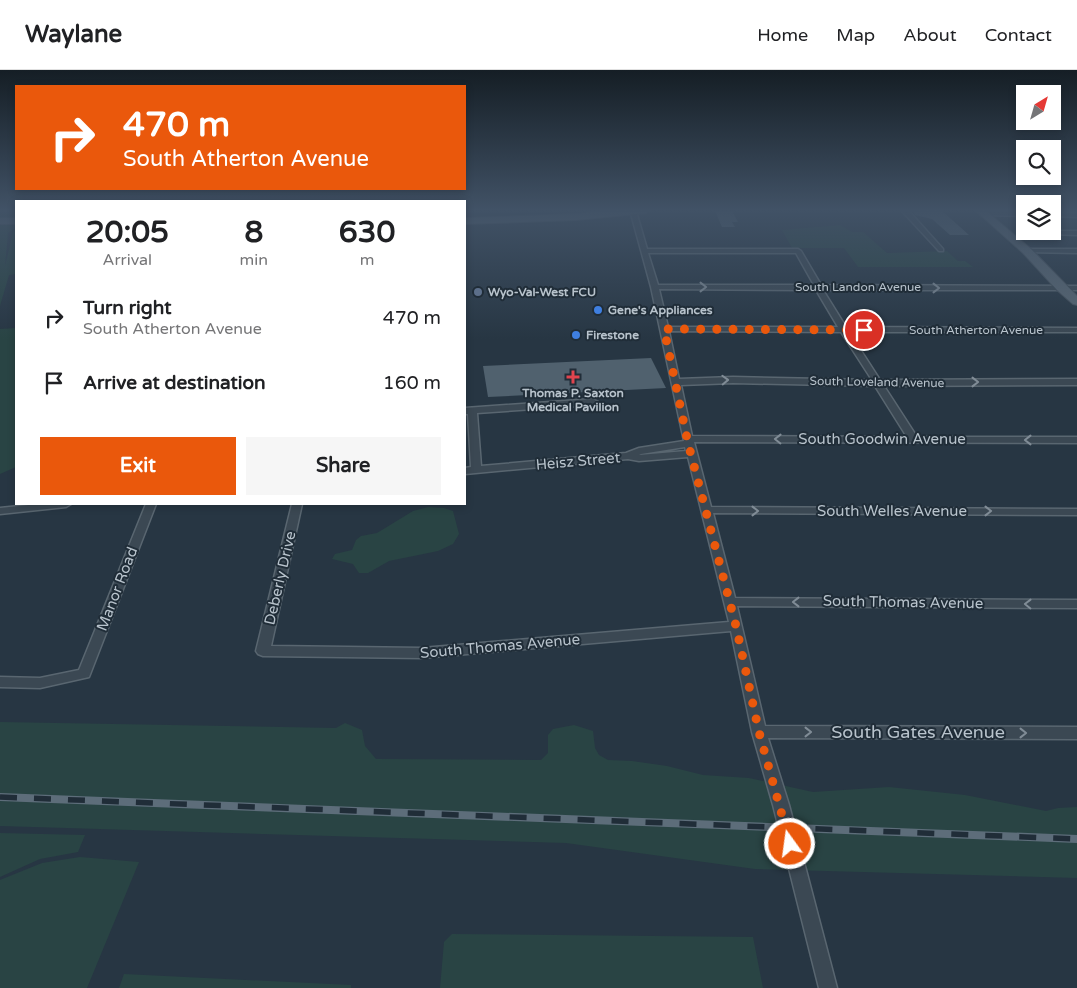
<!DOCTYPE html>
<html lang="en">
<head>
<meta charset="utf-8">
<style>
	:root { --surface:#fff; --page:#f6f6f6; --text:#202124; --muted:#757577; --line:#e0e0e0; --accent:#ea580c }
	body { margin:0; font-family:"Varela Round",sans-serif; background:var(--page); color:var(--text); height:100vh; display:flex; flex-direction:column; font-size:19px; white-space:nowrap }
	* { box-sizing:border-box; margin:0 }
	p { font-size:16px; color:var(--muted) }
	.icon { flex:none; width:28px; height:28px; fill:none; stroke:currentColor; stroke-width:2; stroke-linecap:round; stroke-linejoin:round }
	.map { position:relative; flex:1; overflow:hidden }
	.drawer { position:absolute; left:15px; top:130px; width:451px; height:305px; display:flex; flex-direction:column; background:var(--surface); border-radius:0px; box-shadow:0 2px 8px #0003 }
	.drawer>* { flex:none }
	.top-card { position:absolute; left:15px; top:15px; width:451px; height:105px; border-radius:0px; box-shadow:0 2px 8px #0003; background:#ea580c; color:#fff; overflow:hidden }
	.needle { width:32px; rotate:37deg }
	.tools { position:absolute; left:1016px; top:15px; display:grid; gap:10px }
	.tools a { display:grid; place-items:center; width:45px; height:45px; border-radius:0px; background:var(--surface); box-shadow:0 2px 8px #0003; font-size:25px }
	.pin { position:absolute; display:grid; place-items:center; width:42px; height:42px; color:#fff; margin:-21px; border:2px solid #fff; border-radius:50%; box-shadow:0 1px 5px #0007 }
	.me { position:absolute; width:55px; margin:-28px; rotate:346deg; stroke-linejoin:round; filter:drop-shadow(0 0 4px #0008) }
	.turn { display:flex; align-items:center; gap:18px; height:105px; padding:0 25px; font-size:22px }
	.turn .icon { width:65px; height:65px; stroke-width:2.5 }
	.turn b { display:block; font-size:35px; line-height:42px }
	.eta { display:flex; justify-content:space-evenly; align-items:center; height:85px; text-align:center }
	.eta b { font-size:30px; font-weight:800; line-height:35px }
	.action { display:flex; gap:10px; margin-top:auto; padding:10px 25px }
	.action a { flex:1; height:58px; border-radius:0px; background:var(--accent); color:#fff; font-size:20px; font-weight:800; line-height:58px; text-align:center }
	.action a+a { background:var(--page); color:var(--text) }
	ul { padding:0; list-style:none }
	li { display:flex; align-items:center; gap:15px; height:65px; padding:0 25px }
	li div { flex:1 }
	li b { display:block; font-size:19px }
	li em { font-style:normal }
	header { display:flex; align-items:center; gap:30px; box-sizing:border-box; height:70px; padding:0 25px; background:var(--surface); border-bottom:1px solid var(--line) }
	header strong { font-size:24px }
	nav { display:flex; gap:28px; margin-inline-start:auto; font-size:18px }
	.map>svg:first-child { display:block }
	.green { fill:#294444 }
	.building { fill:#50616e }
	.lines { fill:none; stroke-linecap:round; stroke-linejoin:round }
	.minor-casing { stroke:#596670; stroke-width:3 }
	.primary-casing { stroke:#45515c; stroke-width:2 }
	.minor { fill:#3b4853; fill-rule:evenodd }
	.primary { fill:#596773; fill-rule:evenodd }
	.rail-casing { stroke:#5d6d7a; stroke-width:8 }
	.rail { stroke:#202d38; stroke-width:5.5; stroke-dasharray:17; stroke-linecap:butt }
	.oneway { stroke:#808c96 }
	.route { stroke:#ea580c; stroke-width:9; stroke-dasharray:0 16.2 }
	.service-dot { fill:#5c6f8a; stroke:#202d38; stroke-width:2 }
	.shop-dot { fill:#3f7fe0; stroke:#202d38; stroke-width:2 }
	.health-dot { fill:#e0444e; stroke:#202d38; stroke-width:2 }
	.labels { text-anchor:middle; stroke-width:4; stroke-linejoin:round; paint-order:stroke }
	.far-street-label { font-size:12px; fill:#b8c3cc; stroke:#202d38 }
	.far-poi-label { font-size:12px; font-weight:bold; fill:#b8c3cc; stroke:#202d38; text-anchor:start }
	.street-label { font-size:15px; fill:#b8c3cc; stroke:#202d38 }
	.near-street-label { font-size:18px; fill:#b8c3cc; stroke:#202d38 }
</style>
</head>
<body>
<header>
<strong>Waylane</strong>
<nav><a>Home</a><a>Map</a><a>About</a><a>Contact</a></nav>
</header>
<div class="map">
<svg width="1077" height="918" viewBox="0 0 1077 918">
	<rect width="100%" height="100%" fill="#273643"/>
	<path class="green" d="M0 140H16V148L6 155H16V158L8 163 5 196 13 162 16 160V204L9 205 0 236Z
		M840 155 852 162H863L887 183 947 181 958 191H965L973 197H858L844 178H792L782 160Z
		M16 258V397L0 404V259Z
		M428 437 444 438 453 441 459 464 453 474 438 481 389 491 368 503H359L353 494 332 489 335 484 352 480 356 470 361 466 377 463 413 441Z
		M0 652 336 658 345 653 362 660 365 676 376 689 541 690 548 683V665L553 659 574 655 593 661 595 678 599 685 608 690 632 691 667 696 703 705 749 708 813 722 889 717 965 725 1046 741 1058 738 1077 737V808L755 799 566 773 0 756Z
		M0 763 85 765 78 782 40 789 0 807Z
		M80 787 139 792 87 918H0V810L42 793Z
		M452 864 753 867 763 918H440L444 872Z
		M124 904 351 915V918H119Z"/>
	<path class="building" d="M912 140H941L969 165H950L932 149 915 145Z
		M715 141H732L738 152H732L735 157H722Z
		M651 288 666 318 488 327 483 296Z"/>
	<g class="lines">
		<defs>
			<path id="minor" d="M630 140 636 141 647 179H798L801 181 821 215 1077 216V220H823L846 257 1077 258V262H849L880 310 1077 309V315L884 316 917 367H1077V373L694 372 711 437 1077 439V445L713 443 735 528 1077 530V538L737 536 765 656 1077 657V669L768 668 789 735 837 918H819L773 735 752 662 731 561 422 588 263 586 258 584 256 581 292 434H302L271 576 422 578 729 552 688 387 639 391 628 389 465 404V398L471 397 468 344H465V338L593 329 598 332 593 335 477 343 481 396 626 383 639 378 684 371 651 217ZM648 183H796L814 215H658ZM659 219 816 220 838 257H668ZM669 261 841 262 872 310 733 307 679 309ZM733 313 875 316 907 367 692 366 681 315ZM685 377 686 381 639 385 641 384Z
				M901 140H908L943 179V181H939Z
				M983 142H1025V146L981 145V143Z
				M1052 142 1077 143V147L1052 146Z
				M1053 161H1077V165L1051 164 1050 163Z
				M1027 179H1077V183L1025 182V180Z
				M38 434H71L66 437 0 444V438Z
				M146 434H156L89 607 40 618 0 617V607L40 608 79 600Z"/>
			<path id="primary" d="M613 140H650L646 143 576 150 465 154V148L576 144Z
				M975 140H985L1031 179 1077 226V235L1073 234 1057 220 1023 183Z
				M0 148H16V154H0Z"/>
		</defs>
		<use href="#minor" class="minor-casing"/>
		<use href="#primary" class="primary-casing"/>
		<use href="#minor" class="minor"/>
		<use href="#primary" class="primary"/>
		<defs>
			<path id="rail" d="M0 727 1077 769"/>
		</defs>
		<use href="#rail" class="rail-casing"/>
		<use href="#rail" class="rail"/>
	</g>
	<defs><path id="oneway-chevron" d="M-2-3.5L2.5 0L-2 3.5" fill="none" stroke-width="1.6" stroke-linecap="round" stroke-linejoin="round" transform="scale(1.25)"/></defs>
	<g class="oneway">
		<use href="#oneway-chevron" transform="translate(703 217)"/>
		<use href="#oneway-chevron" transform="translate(936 218)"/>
		<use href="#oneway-chevron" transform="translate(725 310) rotate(-2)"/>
		<use href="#oneway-chevron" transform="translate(975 312)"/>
		<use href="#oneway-chevron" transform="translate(778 369) rotate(-179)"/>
		<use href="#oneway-chevron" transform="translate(1028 370) rotate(-180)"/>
		<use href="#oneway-chevron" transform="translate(755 441)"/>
		<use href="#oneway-chevron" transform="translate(988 441)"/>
		<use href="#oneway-chevron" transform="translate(796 532) rotate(180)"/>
		<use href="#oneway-chevron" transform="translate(1028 534) rotate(-179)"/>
		<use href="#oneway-chevron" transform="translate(808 662)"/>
		<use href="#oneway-chevron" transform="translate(1023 663)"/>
	</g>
	<linearGradient id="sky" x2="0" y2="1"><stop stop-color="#151e25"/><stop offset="0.52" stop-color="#415266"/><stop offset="1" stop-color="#415266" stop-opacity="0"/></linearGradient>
	<rect width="1077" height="269" fill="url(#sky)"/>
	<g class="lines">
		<path class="route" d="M790 774 759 662 736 556 688 373 664 259 864 260"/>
	</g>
	<circle class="service-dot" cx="478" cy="222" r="5"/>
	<g class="shop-dot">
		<circle cx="598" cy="240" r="5"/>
		<circle cx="576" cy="265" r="5"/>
	</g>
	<path class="health-dot" d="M570.5 299.5h5v5h5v5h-5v5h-5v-5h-5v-5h5z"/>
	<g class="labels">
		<g class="far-street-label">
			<text x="858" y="221">South Landon Avenue</text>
			<text x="976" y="264">South Atherton Avenue</text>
			<text transform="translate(877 312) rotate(1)" y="4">South Loveland Avenue</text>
		</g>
		<g class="far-poi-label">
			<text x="488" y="226">Wyo-Val-West FCU</text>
			<text x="608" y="244">Gene's Appliances</text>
			<text x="586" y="269">Firestone</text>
			<text x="573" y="327" text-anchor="middle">Thomas P. Saxton<tspan x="573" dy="14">Medical Pavilion</tspan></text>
		</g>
		<g class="street-label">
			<text x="882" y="374">South Goodwin Avenue</text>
			<text transform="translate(578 391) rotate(-5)" y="5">Heisz Street</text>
			<text x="892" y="446">South Welles Avenue</text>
			<text transform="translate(280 508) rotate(-77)" y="5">Deberly Drive</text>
			<text transform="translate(117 519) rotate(-69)" y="5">Manor Road</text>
			<text transform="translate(903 532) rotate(1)" y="5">South Thomas Avenue</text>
			<text transform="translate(500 576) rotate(-5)" y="5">South Thomas Avenue</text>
		</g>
		<g class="near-street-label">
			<text x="918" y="668">South Gates Avenue</text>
		</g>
	</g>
</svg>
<div class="tools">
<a><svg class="needle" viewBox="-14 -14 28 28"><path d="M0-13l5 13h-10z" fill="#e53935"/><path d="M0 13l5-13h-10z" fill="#757577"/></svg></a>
<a><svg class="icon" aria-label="search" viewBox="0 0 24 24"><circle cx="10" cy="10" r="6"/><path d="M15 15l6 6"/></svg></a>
<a><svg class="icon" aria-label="layers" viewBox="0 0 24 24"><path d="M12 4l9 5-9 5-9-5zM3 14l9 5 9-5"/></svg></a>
</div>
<div class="pin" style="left:864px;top:260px;background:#d93025"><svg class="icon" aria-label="arrive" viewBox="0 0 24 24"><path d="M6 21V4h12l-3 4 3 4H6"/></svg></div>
<svg class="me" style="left:790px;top:774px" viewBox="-20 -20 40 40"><circle r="17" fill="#ea580c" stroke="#fff" stroke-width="3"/><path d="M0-11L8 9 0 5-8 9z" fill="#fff"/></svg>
<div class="top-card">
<div class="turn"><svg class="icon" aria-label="right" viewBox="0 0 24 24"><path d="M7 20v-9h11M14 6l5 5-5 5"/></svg><div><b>470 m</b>South Atherton Avenue</div></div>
</div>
<section class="drawer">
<div class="eta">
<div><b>20:05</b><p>Arrival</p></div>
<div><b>8</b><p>min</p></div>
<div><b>630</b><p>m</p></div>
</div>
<ul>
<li><svg class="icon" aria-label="right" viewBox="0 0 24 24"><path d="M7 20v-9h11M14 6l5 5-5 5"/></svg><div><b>Turn right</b><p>South Atherton Avenue</p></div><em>470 m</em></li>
<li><svg class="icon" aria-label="arrive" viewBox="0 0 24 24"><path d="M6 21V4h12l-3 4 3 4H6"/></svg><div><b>Arrive at destination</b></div><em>160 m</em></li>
</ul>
<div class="action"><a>Exit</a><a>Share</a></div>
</section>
</div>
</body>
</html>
